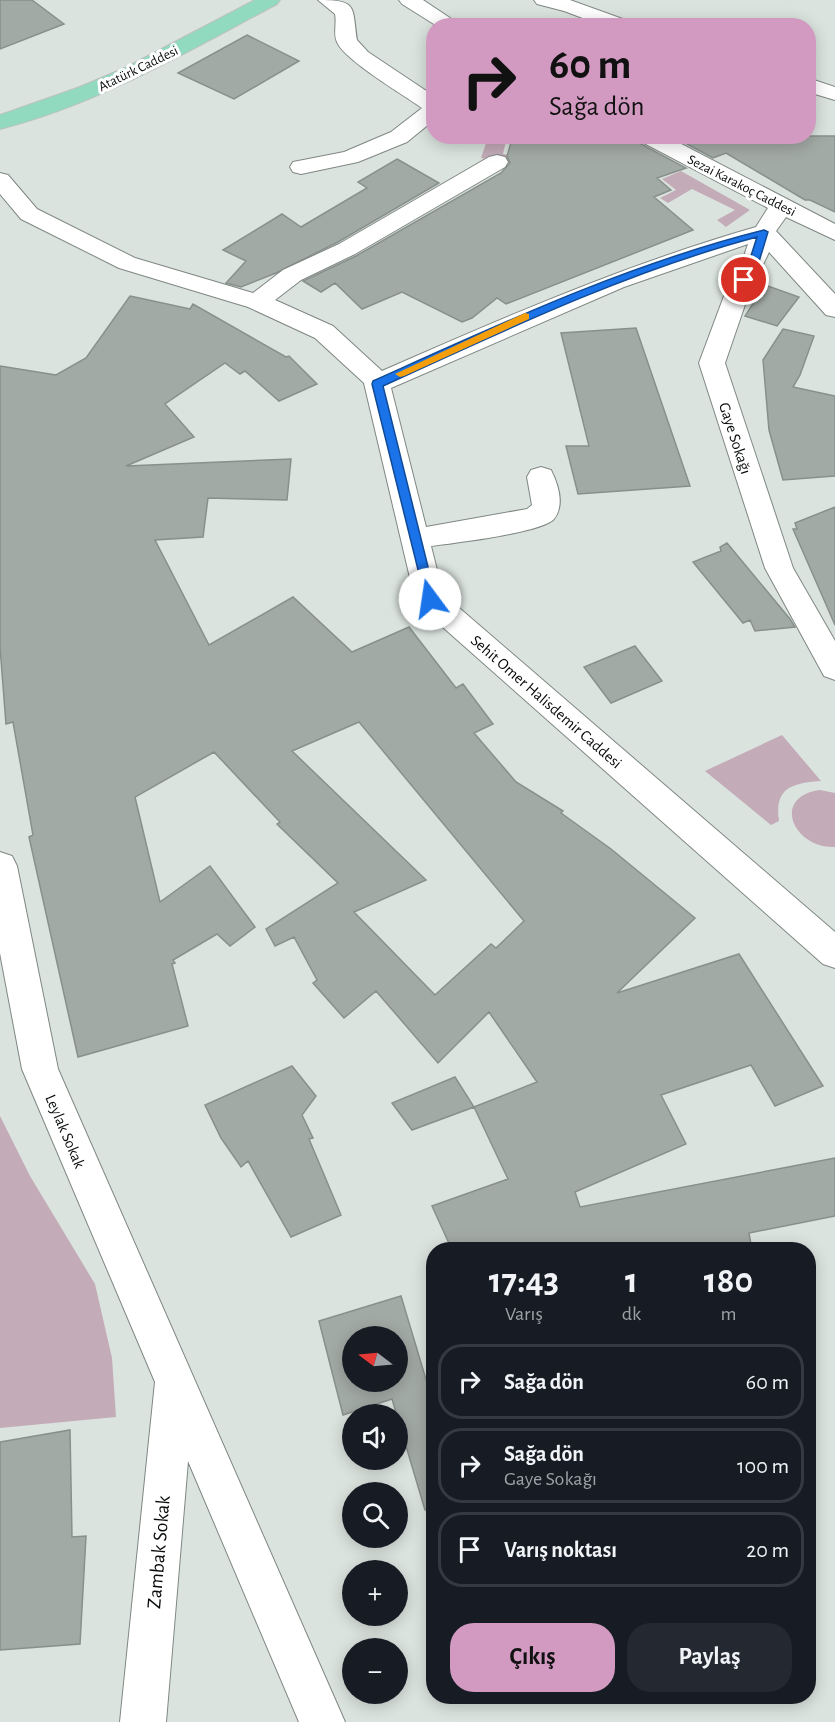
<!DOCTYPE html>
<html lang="tr">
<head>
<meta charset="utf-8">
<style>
	:root { --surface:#171b24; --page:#242831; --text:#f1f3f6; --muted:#9ea1a6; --line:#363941; --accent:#d29ac1 }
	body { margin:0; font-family:"Alegreya Sans",sans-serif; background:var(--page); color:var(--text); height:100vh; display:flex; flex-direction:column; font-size:22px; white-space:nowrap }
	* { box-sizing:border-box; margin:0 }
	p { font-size:20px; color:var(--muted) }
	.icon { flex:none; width:33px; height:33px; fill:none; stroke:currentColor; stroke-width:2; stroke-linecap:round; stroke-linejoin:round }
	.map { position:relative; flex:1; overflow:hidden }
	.drawer { position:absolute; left:426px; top:1242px; width:390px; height:462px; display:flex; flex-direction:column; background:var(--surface); border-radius:24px; box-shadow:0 3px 15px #0003 }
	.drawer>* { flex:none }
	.guide { position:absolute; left:426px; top:18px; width:390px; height:126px; border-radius:24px; box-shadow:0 3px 15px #0003; background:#d29ac1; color:#111; overflow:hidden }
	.needle { width:39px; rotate:286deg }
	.buttons { position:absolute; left:342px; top:1326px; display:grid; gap:12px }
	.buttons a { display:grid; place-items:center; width:66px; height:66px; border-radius:50%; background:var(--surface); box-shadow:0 3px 15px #0003; font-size:30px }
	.pin { position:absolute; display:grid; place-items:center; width:51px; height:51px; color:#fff; margin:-26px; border:3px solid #fff; border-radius:50%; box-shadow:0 2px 6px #0007 }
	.me { position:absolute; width:66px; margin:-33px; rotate:346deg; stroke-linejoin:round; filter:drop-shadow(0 0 4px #0008) }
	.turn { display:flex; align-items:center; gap:21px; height:126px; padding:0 24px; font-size:27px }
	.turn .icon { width:78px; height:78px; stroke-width:2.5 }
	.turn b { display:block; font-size:42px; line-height:51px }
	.eta { display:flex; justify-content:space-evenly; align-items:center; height:102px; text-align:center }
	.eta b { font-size:36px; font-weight:700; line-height:42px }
	.cta { display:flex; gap:12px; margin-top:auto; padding:12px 24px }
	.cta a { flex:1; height:69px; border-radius:24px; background:var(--accent); color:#111; font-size:24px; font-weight:700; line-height:69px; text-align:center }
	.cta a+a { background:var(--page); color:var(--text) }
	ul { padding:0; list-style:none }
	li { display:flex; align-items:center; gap:18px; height:75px; margin:0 12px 9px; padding:0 12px; border:3px solid var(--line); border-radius:24px }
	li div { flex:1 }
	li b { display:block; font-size:22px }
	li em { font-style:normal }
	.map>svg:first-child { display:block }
	.green { fill:#c3abb8 }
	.building { fill:#a2aaa6; stroke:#88908c; stroke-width:1.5; fill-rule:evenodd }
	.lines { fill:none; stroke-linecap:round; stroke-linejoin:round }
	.minor-casing { stroke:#7f8783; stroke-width:2 }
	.major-casing { stroke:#bfc0c0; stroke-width:2 }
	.minor { fill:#fff; fill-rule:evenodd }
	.major { fill:#91dac0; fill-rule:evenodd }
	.route { fill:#1a73e8; stroke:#114b97; stroke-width:1.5 }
	.slow { fill:#f59e0b }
	.labels { text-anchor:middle; stroke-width:6; stroke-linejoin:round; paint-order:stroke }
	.far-street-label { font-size:14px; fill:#090c0b; stroke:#fff }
	.street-label { font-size:16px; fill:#090c0b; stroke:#fff }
	.near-street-label { font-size:20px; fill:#090c0b; stroke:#fff }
</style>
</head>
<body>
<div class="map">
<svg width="835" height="1722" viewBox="0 0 835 1722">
	<rect width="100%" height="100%" fill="#dae3de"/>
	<path class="green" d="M507 136 503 154 549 161 513 179 502 172 516 164 481 158 488 137Z
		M681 171 750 210 726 227 717 220 735 210 692 189 668 203 660 198 676 190 662 179Z
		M782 735 821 781C792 783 774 788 779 821L771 825 705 771Z
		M820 790 835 793V847C794 849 770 797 820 790Z
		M0 1116 30 1176 95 1284 112 1358 116 1417 0 1428Z"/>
	<path class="building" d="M0 0H32L64 24 0 49Z
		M247 35 299 61 234 99 178 73Z
		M513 136H635L639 143 686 168 657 178 671 190 654 197 693 230 506 304 497 298 472 318 462 322 402 292 362 309 335 283 321 292 303 281 356 256 501 173 510 163 507 156Z
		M672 136H835V212L810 200H805L726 153 713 158Z
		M397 159 439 183 338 242 276 273 241 287 226 283 246 261 223 250 282 214 301 227 367 188 358 182Z
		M765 285 799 297 777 326 745 316Z
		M130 296 190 309 193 304 286 357 289 356 317 384 279 401 245 371 240 374 225 363 165 404 194 437 126 466 291 459 287 500 208 498 203 537 155 540 209 645 293 597 352 652 409 627 456 688 463 684 493 724 474 733 516 782 563 811 561 813 611 849 695 918 617 993 739 954 823 1086 775 1106 751 1065 661 1095 686 1144 575 1192 580 1207 835 1158V1216L749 1233 752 1250H452L432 1206 508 1179 474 1107 537 1082 489 1012 438 1063 376 991 344 1018 313 983 317 980 294 937 275 946 266 929 338 883 277 824 280 822 214 752 135 797 160 902 210 866 255 927 230 946 217 934 173 960 175 963 172 964 188 1026 78 1057 29 837 33 835 13 722 6 724 0 647V366L56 375 86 358ZM359 722 524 921 496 948 491 944 435 995 354 912 426 880 292 751Z
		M636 328 690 486 578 494 566 446H589L561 333Z
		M783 329 814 336 800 375 793 387 835 396V476L783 480 769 430 763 360Z
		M835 507V625L793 529H797L795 523Z
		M727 543 790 619 795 627 755 631 750 620 743 623 693 562 721 551 720 547Z
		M635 646 662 681 611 703 584 667Z
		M292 1066 316 1096 302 1115 313 1138 309 1139 341 1215 291 1237 248 1161 241 1167 221 1138 205 1105Z
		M455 1077 474 1107 412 1130 392 1103Z
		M401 1296 434 1406V1509L425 1510 392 1399 343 1415 319 1321ZM352 1336H398V1382H352Z
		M70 1430 72 1537 86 1536 80 1644 0 1650V1442Z"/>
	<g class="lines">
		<defs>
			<path id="minor" d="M318 0C358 0 352 6 357 40L368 52 434 96V120L407 142 358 162 301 174 293 172 290 167 293 162 344 152 391 132 422 108C404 95 344 60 337 42 333 34 337 23 335 14Z
				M399 0H423L462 26H437L402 4Z
				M534 0H570L631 22 634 26H604L564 11 537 4Z
				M808 78 835 87V100L808 92Z
				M637 136H666L835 224V240L786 217 776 231 835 294V317L826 315 769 252 748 296 725 363 793 568 835 641V680L824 676 765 568 699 363 724 296 741 265 748 244 624 287 391 388 426 527 527 509 532 505 527 477 531 470 541 467 551 470C558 484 565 505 554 519 541 533 453 543 431 546L443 594 835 932V968L823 964 420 607 415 599 364 383 315 338 248 307 119 268 21 219 0 194V173L8 175 37 209 135 258 253 293 283 270 339 244 489 157 497 155 505 157 508 162 505 167 355 254 301 280 275 300 333 326 382 371C505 317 627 264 756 227L768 208 640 141Z
				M0 852 12 856 17 866 58 1069 345 1722H299L188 1461 166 1722H120L155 1382 22 1069 0 953Z"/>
			<path id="major" d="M255 0H280L277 4C188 51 99 104 0 129V115L80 87 127 67Z"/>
		</defs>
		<use href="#minor" class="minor-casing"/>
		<use href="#major" class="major-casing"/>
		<use href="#minor" class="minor"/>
		<use href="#major" class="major"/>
	</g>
	<path class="route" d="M764 230 768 232 758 265 748 283 739 280 748 265 757 237C629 271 503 331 383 386L436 599 430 604 426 602 372 384 373 381C500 324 628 264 764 230Z"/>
	<path class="slow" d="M525 313 529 314V319L404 376 400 377 395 374Z"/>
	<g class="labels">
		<g class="far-street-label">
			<text transform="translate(138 68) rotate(-26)" y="5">Atatürk Caddesi</text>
			<text transform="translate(742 185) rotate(27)" y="5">Sezai Karakoç Caddesi</text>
		</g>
		<g class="street-label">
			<text transform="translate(736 438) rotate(72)" y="6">Gaye Sokağı</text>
			<text transform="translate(547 701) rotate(41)" y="6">Sehit Omer Halisdemir Caddesi</text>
			<text transform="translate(66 1131) rotate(67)" y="6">Leylak Sokak</text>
		</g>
		<g class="near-street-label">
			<text transform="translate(158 1552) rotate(-85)" y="7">Zambak Sokak</text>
		</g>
	</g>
</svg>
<div class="buttons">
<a><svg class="needle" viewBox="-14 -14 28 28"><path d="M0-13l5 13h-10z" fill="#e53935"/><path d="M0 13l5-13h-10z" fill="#9ea1a6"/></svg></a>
<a><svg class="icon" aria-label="sound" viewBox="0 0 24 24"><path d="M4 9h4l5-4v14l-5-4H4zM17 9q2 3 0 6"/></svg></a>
<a><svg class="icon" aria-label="search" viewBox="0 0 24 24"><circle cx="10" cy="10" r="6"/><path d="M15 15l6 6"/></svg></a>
<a>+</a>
<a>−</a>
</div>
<div class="pin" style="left:744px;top:280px;background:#d93025"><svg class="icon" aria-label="arrive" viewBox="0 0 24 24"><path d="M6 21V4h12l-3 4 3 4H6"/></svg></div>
<svg class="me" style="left:430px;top:599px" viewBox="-20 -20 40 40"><circle r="19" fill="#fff"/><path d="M0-13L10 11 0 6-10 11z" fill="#1a73e8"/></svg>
<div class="guide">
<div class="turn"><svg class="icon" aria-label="right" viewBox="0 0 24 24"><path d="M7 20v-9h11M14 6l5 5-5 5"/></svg><div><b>60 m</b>Sağa dön</div></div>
</div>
<section class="drawer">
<div class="eta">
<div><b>17:43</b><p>Varış</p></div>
<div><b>1</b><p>dk</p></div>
<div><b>180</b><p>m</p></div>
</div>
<ul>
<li><svg class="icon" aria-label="right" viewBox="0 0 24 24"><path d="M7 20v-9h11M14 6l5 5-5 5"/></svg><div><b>Sağa dön</b></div><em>60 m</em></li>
<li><svg class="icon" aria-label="right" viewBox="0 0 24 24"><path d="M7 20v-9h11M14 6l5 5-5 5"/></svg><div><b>Sağa dön</b><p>Gaye Sokağı</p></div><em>100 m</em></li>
<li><svg class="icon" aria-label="arrive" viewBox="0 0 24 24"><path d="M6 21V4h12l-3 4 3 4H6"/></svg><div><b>Varış noktası</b></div><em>20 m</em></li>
</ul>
<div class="cta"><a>Çıkış</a><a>Paylaş</a></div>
</section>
</div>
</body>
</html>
